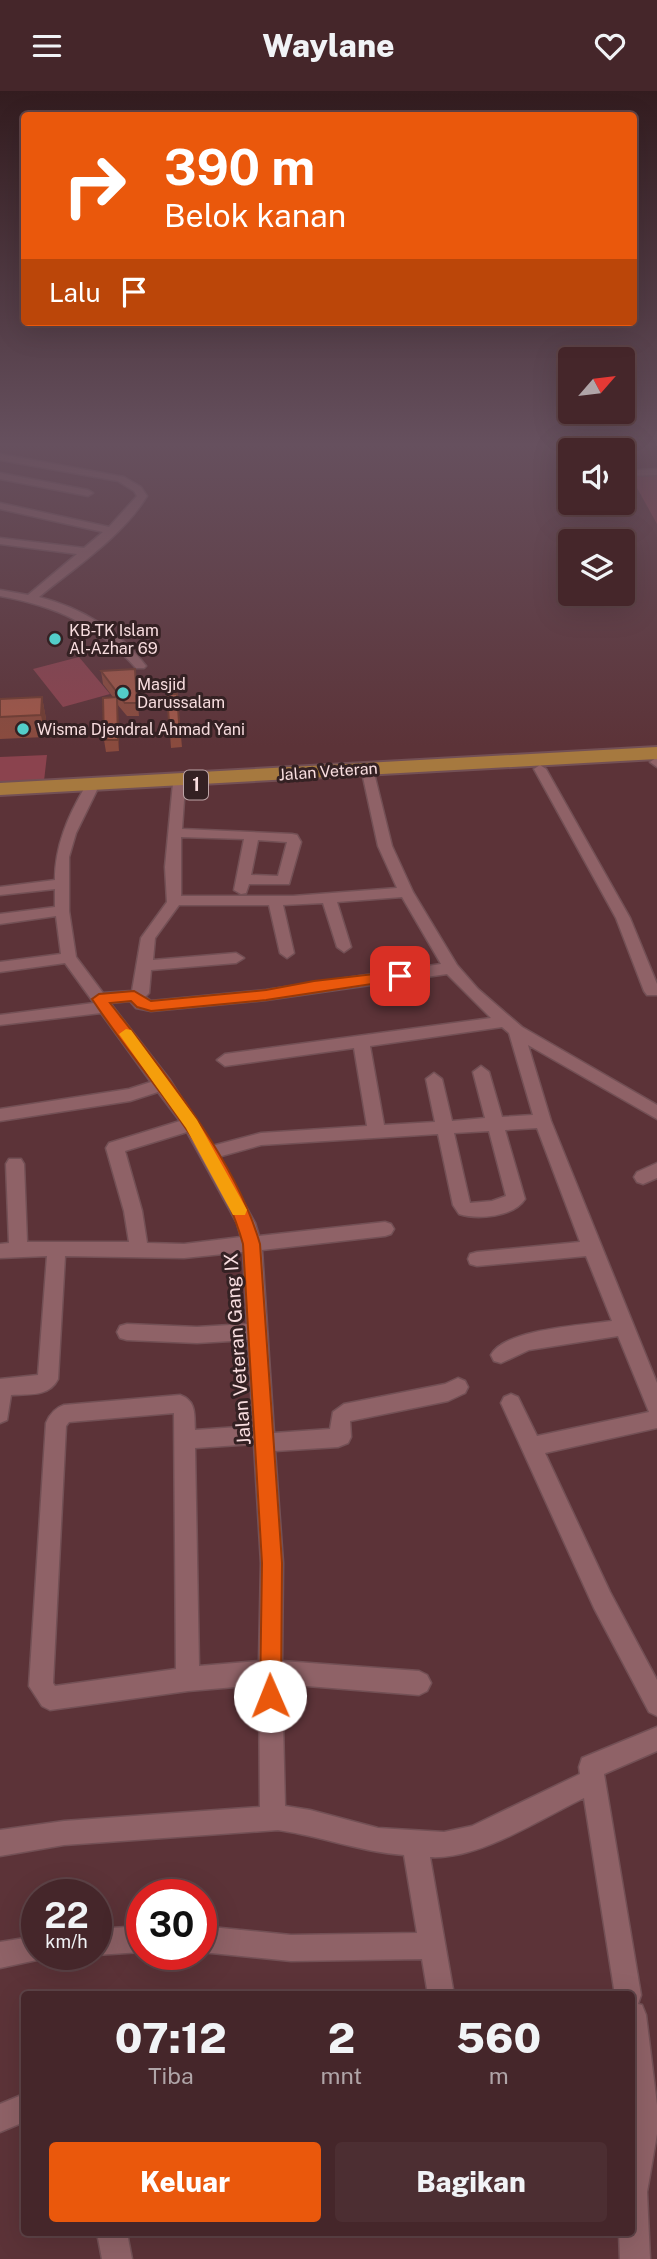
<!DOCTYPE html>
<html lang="id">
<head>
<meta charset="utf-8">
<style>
	:root { --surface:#45262a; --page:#4c2e32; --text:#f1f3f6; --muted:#b0a5a8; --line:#5d4347; --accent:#ea580c }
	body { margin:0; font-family:"Public Sans",sans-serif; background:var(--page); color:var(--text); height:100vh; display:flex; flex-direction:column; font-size:26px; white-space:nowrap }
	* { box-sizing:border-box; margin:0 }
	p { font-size:23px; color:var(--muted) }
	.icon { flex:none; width:38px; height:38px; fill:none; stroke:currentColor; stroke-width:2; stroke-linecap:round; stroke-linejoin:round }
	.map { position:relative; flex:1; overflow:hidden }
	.drawer { position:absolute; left:21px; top:1900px; width:614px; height:245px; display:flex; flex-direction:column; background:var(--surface); border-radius:7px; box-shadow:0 7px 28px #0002,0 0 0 2px var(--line) }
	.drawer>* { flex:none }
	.guide { position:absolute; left:21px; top:21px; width:616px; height:214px; border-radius:7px; box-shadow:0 7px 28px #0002,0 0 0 2px var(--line); background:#ea580c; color:#fff; overflow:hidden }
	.needle { width:46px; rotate:62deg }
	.controls { position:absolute; left:558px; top:256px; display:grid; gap:14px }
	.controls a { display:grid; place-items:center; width:77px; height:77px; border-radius:7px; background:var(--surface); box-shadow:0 7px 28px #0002,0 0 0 2px var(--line); font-size:35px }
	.speed { position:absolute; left:21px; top:1788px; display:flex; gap:14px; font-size:35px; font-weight:700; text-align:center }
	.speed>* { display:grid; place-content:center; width:91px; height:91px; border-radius:50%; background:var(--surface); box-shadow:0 7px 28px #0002,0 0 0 2px var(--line); line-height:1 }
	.speed small { font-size:18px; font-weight:400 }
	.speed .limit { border:10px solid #d22; background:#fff; color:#111 }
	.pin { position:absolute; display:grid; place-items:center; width:60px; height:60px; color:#fff; margin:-30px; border-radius:14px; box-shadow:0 4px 10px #0006 }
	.me { position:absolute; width:77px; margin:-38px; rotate:359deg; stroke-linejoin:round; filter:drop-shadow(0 0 5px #0008) }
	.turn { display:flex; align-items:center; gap:24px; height:147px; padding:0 28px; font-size:32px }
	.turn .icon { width:91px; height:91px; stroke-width:2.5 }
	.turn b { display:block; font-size:49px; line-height:60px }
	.then { display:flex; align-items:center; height:66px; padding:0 28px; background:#0003; gap:14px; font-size:26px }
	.eta { display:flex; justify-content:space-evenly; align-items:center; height:119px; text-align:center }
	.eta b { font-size:42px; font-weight:800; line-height:49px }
	.action { display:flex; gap:14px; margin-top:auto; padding:14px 28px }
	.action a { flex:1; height:80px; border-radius:7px; background:var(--accent); color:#fff; font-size:28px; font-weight:800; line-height:80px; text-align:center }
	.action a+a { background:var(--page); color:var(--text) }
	header { display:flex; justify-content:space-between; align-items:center; height:91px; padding:0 28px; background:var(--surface); font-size:32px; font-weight:800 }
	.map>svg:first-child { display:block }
	.green { fill:#8b434e }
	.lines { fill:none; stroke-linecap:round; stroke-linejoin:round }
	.minor-casing { stroke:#735055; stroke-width:3 }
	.highway-casing { stroke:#735055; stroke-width:4 }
	.minor { fill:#8f6267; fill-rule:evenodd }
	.highway { fill:#a6793f; fill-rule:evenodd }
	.wall { fill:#8a4b3e }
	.shaded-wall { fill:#703d32 }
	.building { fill:#a05748; stroke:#703d32; stroke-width:2 }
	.route { fill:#ea580c; stroke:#983908; stroke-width:2 }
	.slow { fill:#f59e0b }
	.poi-dot { fill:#53cdc9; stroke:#342123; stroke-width:2.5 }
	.labels { text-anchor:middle; stroke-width:6; stroke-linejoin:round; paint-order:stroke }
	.far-poi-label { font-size:16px; fill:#f8dddf; stroke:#342123; text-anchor:start }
	.far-street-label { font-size:16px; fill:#f8dddf; stroke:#342123 }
	.shield { fill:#342123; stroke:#bda5a7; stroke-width:2 }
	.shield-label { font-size:18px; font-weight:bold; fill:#f8dddf }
	.street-label { font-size:19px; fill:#f8dddf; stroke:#342123 }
</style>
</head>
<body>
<header><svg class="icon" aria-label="menu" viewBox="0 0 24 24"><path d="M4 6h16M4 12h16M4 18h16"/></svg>Waylane<svg class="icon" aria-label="heart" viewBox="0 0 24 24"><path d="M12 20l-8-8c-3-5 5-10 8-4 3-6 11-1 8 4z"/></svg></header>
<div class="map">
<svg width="657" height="2168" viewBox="0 0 657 2168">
	<rect width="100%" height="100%" fill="#5c3338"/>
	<path class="green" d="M657 383V433L631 386Z
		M79 566 110 603 63 616 33 578Z
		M47 664 44 690 0 692V666Z"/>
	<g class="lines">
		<defs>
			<path id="minor" d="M0 363 124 386 141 396 147 405C123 445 74 477 39 506 82 517 119 540 146 575L144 577H136C98 534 56 515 0 505V499L28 504 77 463 0 453V447L84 457 103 441 0 418V412L109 436 137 405 134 400 118 390 0 369Z
				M657 378V384L623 385 625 380Z
				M0 382 88 399 93 402 88 405 0 388Z
				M656 667H657V676L650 671Z
				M540 674 546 678 630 827 657 893V904H647L644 900 616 827 534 678Z
				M369 682 375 686 392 755 413 801 457 874 478 898 522 936 657 1014V1028L528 954 551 1030 657 1292V1337L545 1362 610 1501 657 1589V1625L649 1621 594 1517 501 1312 504 1306 511 1303 518 1306 537 1345 649 1321 618 1245 529 1259 501 1272 494 1270 491 1264C504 1238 585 1234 612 1230L586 1165 477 1175 470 1173 468 1168 470 1163 477 1161 580 1151 537 1037 505 1039 525 1108C514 1126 477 1129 459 1123L453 1114 438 1043 261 1054 218 1066 255 1132 259 1145 385 1131 391 1133 394 1138 391 1143 385 1145 262 1159 274 1342 330 1338 333 1321 344 1313 445 1293 458 1287 465 1290 468 1296 465 1302 448 1310 350 1330 351 1346 348 1352 338 1356 275 1360 283 1472 282 1570 419 1580 427 1584 431 1592 427 1600 419 1604 282 1593 285 1715 310 1719 378 1737 444 1741 472 1735 580 1683 579 1676 582 1667 657 1636V1660L604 1683 641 1904 638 1913 642 1914 646 1924 657 2014V2043L647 2101 650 2168H620L619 2142H632V1904H615L584 1707C540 1728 479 1769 430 1766L454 1904H428L422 1868 291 1870 201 1861V1835L291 1844 417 1842 404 1764C361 1761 321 1745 278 1739L64 1754 0 1765V1739L64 1730 260 1716 259 1594 188 1600 50 1619 42 1615 29 1595 46 1332C50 1323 55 1317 64 1314L180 1304C197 1310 194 1324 195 1339L253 1335 248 1249 197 1252 127 1249 120 1247 117 1241 120 1235 127 1233 197 1236 247 1233 243 1161 184 1167 65 1165 58 1288C49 1306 29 1303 11 1304L7 1329 0 1332V1288L38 1284 47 1165 0 1167V1153L9 1152 6 1073 9 1068H21L24 1073 27 1151H129L124 1120 106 1057 109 1052 180 1030 158 1001 130 1010 0 1030V1018L129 998 151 991 101 922 0 934V924L94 912 65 872 0 881V871L61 863 56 825 0 833V823L55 816V798L0 804V796L55 789C55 755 68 725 85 696H95L97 699 76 742 69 766V820L76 866 103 902 132 900 141 847 167 811 165 776 173 692 178 691 185 695 182 738 292 743 297 744 301 751 289 793H249L246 802 241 803 234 799 244 748 181 746V805H293L397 797 378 755 363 686ZM258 749 287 751 278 785 251 784ZM402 806 441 873 266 899 151 910 145 906 149 902 151 879 236 872 244 867 236 862 153 869 155 847 179 814H269L280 862 287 867 294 862 283 814 323 812 337 856 344 861 351 856 337 811ZM447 883 491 927 225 963 217 969 225 975 354 957 367 1035 261 1042 212 1055 170 989 110 912 130 910 136 917 151 920 266 909ZM502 936 509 942 533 1024 502 1026 489 981 481 975 473 981 485 1027 452 1030 442 988 434 982 426 988 435 1031 384 1034 370 955ZM489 1040 506 1105 492 1110 470 1112 454 1042ZM187 1041 237 1132 241 1146 184 1153 147 1152 142 1120 125 1060ZM174 1322 176 1578 55 1595 53 1592 66 1335 69 1331ZM254 1353 261 1472 259 1570 199 1575 195 1357Z
				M657 1072V1087L643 1093 637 1091 634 1086 637 1081Z
				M142 1835V1861L96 1864H95L96 1838Z
				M37 1845V1864H48L46 1867 0 1877V1851Z
				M24 2003V2031L0 2041V2013Z
				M97 2142H127L132 2168H102Z"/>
			<path id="highway" d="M657 656V668L0 704V692Z"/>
		</defs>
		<use href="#minor" class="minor-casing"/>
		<use href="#highway" class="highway-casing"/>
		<use href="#minor" class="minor"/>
		<use href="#highway" class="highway"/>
	</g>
	<path class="wall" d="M101 580 136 591 139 625H127L117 613 119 660 106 661 104 649 113 606 103 593Z
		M167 603H177L182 656 171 657Z
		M42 606 46 628 45 646 0 648V608Z"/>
	<path class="shaded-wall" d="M42 606 46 628 45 646 41 624Z
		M117 606 118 617 119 660 118 649Z"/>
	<path class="building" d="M135 578 137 612H125L101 580Z
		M167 603H177L180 645H170Z
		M42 606 41 624 0 626V608Z
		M117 606 118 649H104L103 607Z"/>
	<linearGradient id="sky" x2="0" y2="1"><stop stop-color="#331c1f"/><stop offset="0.54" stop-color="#66505e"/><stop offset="1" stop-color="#66505e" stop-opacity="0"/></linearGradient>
	<rect width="657" height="655" fill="url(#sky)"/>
	<path class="route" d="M400 880 405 882V888L266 909 151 920 137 916 131 910 110 912C163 980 236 1069 260 1153L282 1472 281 1605 278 1613 270 1616 263 1613 260 1605 262 1472 243 1153C217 1059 144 987 92 908L99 903 134 900 151 910 266 899 314 890Z"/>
	<path class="slow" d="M126 938 131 939 197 1029 247 1119 245 1124H233L186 1037 119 943Z"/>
	<g class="poi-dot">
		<circle cx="55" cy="548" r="7"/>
		<circle cx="123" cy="602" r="7"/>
		<circle cx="23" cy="638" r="7"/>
	</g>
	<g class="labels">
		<g class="far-poi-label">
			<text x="69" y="545">KB-TK Islam<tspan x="69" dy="18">Al-Azhar 69</tspan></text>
			<text x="137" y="599">Masjid<tspan x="137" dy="18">Darussalam</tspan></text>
			<text x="37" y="644">Wisma Djendral Ahmad Yani</text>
		</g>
		<g class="far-street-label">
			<text transform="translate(328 680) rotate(-4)" y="6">Jalan Veteran</text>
		</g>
		<rect class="shield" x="184" y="679.5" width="24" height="29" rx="5"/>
		<g class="shield-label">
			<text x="196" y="700">1</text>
		</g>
		<g class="street-label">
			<text transform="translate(237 1258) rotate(-94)" y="7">Jalan Veteran Gang IX</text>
		</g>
	</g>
</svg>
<div class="controls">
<a><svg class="needle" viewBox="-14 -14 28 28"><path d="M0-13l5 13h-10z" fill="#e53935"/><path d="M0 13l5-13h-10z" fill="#b0a5a8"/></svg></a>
<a><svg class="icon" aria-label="sound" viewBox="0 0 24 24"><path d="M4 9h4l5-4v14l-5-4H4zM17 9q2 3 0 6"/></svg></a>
<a><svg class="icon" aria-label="layers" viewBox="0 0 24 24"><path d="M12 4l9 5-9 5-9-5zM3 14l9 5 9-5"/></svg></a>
</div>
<div class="speed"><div>22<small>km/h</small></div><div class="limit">30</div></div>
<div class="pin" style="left:400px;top:885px;background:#d93025"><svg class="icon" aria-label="arrive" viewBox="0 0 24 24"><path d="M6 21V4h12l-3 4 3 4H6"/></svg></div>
<svg class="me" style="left:270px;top:1605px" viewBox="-20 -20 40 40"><circle r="19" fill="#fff"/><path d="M0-13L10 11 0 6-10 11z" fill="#ea580c"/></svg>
<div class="guide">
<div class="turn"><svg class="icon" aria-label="right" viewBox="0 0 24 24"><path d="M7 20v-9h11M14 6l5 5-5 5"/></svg><div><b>390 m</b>Belok kanan</div></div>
<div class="then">Lalu<svg class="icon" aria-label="arrive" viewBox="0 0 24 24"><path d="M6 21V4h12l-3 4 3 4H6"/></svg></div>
</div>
<section class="drawer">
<div class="eta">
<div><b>07:12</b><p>Tiba</p></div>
<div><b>2</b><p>mnt</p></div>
<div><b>560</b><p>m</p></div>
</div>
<div class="action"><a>Keluar</a><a>Bagikan</a></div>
</section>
</div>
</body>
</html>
